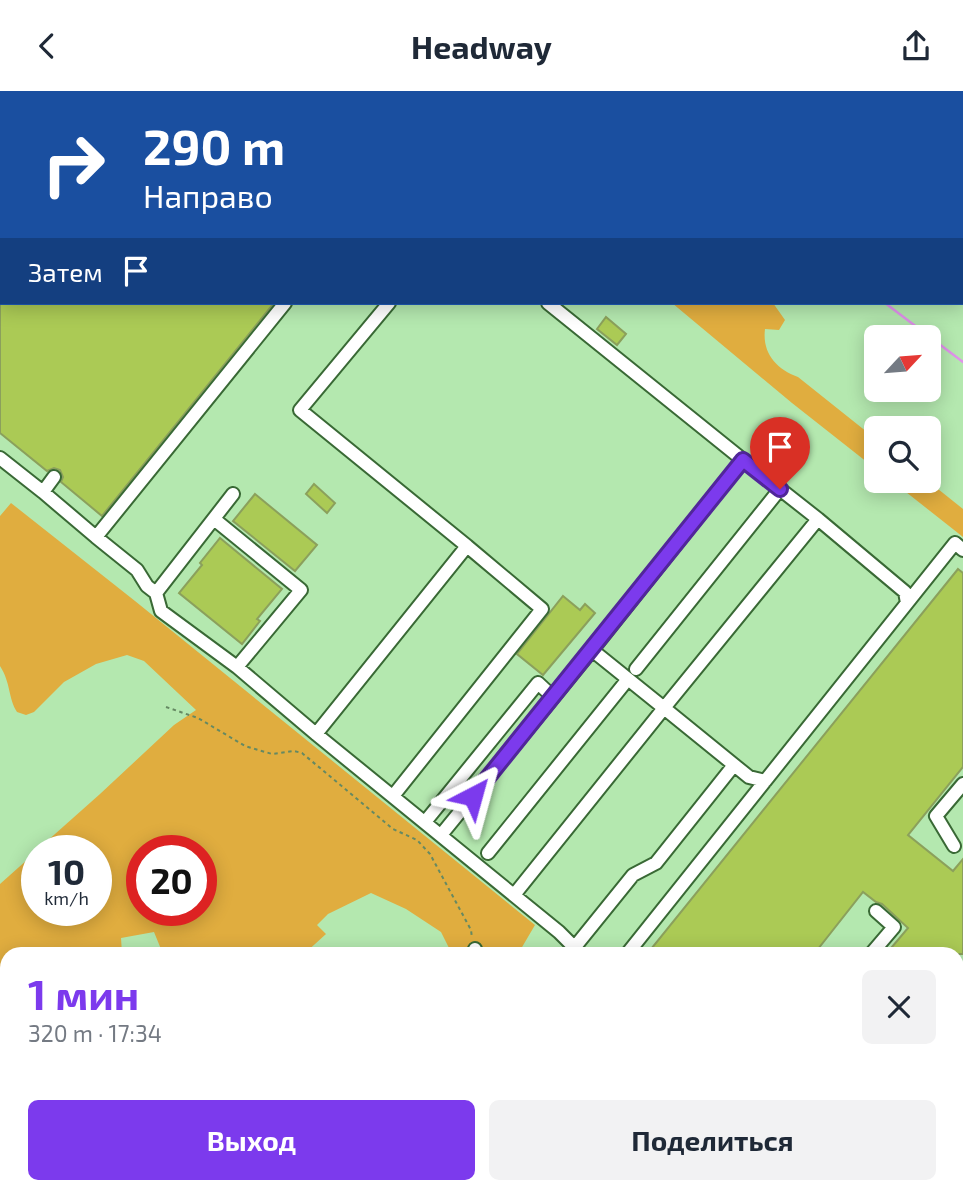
<!DOCTYPE html>
<html lang="ru">
<head>
<meta charset="utf-8">
<style>
	:root { --surface:#fff; --page:#f2f2f3; --text:#1f2937; --muted:#747a83; --accent:#7c3aed }
	body { margin:0; font-family:"Exo 2",sans-serif; background:var(--page); color:var(--text); height:100vh; display:flex; flex-direction:column; font-size:26px; white-space:nowrap }
	* { box-sizing:border-box; margin:0 }
	p { font-size:23px; color:var(--muted) }
	.icon { flex:none; width:38px; height:38px; fill:none; stroke:currentColor; stroke-width:2; stroke-linecap:round; stroke-linejoin:round }
	.map { position:relative; flex:1; overflow:hidden }
	.panel { position:absolute; left:0px; top:856px; width:964px; height:247px; display:flex; flex-direction:column; background:var(--surface); border-radius:21px 21px 0 0; box-shadow:0 4px 18px #0003 }
	.panel>* { flex:none }
	.guide { position:absolute; left:0px; top:0px; width:964px; height:214px; box-shadow:0 4px 18px #0003; background:#1a4fa0; color:#fff; overflow:hidden }
	.needle { width:46px; rotate:64deg }
	.controls { position:absolute; left:864px; top:234px; display:grid; gap:14px }
	.controls a { display:grid; place-items:center; width:77px; height:77px; border-radius:10px; background:var(--surface); box-shadow:0 4px 18px #0003; font-size:35px }
	.speed { position:absolute; left:21px; top:744px; display:flex; gap:14px; font-size:35px; font-weight:700; text-align:center }
	.speed>* { display:grid; place-content:center; width:91px; height:91px; border-radius:50%; background:var(--surface); box-shadow:0 4px 18px #0003; line-height:1 }
	.speed small { font-size:18px; font-weight:400 }
	.speed .limit { border:10px solid #d22; background:#fff; color:#111 }
	.pin { position:absolute; display:grid; place-items:center; width:60px; height:60px; color:#fff; margin:-72px -30px; border-radius:50% 50% 50% 0; rotate:-45deg; box-shadow:0 0 7px #0007 }
	.pin .icon { rotate:45deg }
	.me { position:absolute; width:77px; margin:-38px; rotate:39deg; stroke-linejoin:round; filter:drop-shadow(0 0 5px #0008) }
	.turn { display:flex; align-items:center; gap:24px; height:147px; padding:0 28px; font-size:32px }
	.turn .icon { width:91px; height:91px; stroke-width:2.5 }
	.turn b { display:block; font-size:49px; line-height:60px }
	.then { display:flex; align-items:center; height:66px; padding:0 28px; background:#0003; gap:14px; font-size:26px }
	.round { display:grid; place-items:center; flex:none; width:74px; height:74px; border-radius:10px; background:var(--page) }
	.head { display:flex; align-items:center; justify-content:space-between; height:119px; padding:0 28px }
	h1 { font-size:42px; font-weight:700; line-height:52px; color:var(--accent) }
	.cta { display:flex; gap:14px; margin-top:auto; padding:14px 28px }
	.cta a { flex:1; height:80px; border-radius:10px; background:var(--accent); color:#fff; font-size:28px; font-weight:700; line-height:80px; text-align:center }
	.cta a+a { background:var(--page); color:var(--text) }
	header { display:flex; justify-content:space-between; align-items:center; height:91px; padding:0 28px; background:var(--surface); font-size:32px; font-weight:700 }
	.map>svg:first-child { display:block }
	.green { fill:#e0ad3f; fill-rule:evenodd }
	.lines { fill:none; stroke-linecap:round; stroke-linejoin:round }
	.stream { stroke:#e092eb; stroke-width:2.5 }
	.building { fill:#abca55; stroke:#8ba05c; stroke-width:2 }
	.minor-casing { stroke:#396935; stroke-width:16 }
	.path { stroke:#658962; stroke-width:2; stroke-dasharray:3.5 3.5; stroke-linecap:butt }
	.minor { stroke:#fff; stroke-width:12 }
	.route-casing { stroke:#51269a; stroke-width:18 }
	.route { stroke:#7c3aed; stroke-width:12 }
</style>
</head>
<body>
<header><svg class="icon" aria-label="back" viewBox="0 0 24 24"><path d="M15 5l-7 7 7 7"/></svg>Headway<svg class="icon" aria-label="share" viewBox="0 0 24 24"><path d="M12 15V3M7 8l5-5 5 5M5 13v7h14v-7"/></svg></header>
<div class="map">
<svg width="963" height="1101" viewBox="0 0 963 1101">
	<rect width="100%" height="100%" fill="#b4e8af"/>
	<path class="green" d="M284 0H702V2H286Z
		M672 212H773L785 229 779 239 765 238C762 262 776 278 798 286L877 349V379L792 312Z
		M892 390H928L963 418V446Z
		M11 412 135 510 535 834 518 863H452L441 841 406 818 371 802 328 823 317 834 326 843 304 863H163L154 841 121 847 122 863H7V962L5 963 0 958V793L37 760V819H96V760L37 759 100 703 174 634 196 619 144 570 127 564 96 573 64 591 34 621 26 624 17 621C8 607 11 592 0 575V425ZM142 760H201V819H142Z
		M451 1096H553L547 1101H449Z"/>
	<g class="lines">
		<path class="stream" d="M885 212 963 271"/>
	</g>
	<path class="building" d="M0 212H274L102 425 61 391 63 386 60 379 54 377 47 380 0 342Z
		M606 226 626 243 617 254 597 238Z
		M314 393 335 412 327 422 306 403Z
		M255 403 317 454 295 480 233 430Z
		M220 447 282 498 257 528 260 530 242 553 179 502 202 474 200 472Z
		M958 478 963 482V676L908 744 953 780 963 768V863H886L908 837 882 813 876 811 863 801 814 863H647Z
		M563 505 580 519 585 513 595 522 543 584 517 563Z"/>
	<g class="lines">
		<defs>
			<path id="minor" d="M259 0 262 2
				M90 2 91 0
				M0 94 2 92
				M389 212 300 319 467 455
				M548 212 743 369
				M0 367 43 401 54 386
				M43 401 96 446 285 212
				M96 446 137 479 147 495 156 502 233 403
				M156 502 161 520 237 576 301 499 214 428
				M237 576 316 643 559 841 581 863
				M636 578 780 398
				M316 643 467 455 542 518 393 705
				M765 690 749 686 664 617 818 428 905 501 907 512
				M425 731 538 592 553 606
				M441 744 592 559
				M954 755 936 725 963 693
				M488 762 628 588
				M514 804 664 617 592 559 743 369 818 428
				M570 862 633 784 656 772 734 674
				M473 863 475 858
				M627 863 955 452 963 459
				M871 863 894 836 876 820
				M957 1003 963 996
				M0 1032 7 1031
				M193 1096V1101
				M648 1096 655 1101
				M777 1096 784 1101
				M856 1096 863 1101
				M704 1099 706 1101
				M619 1101 622 1096
				M732 1101 736 1096
				M879 1101 883 1096"/>
		</defs>
		<use href="#minor" class="minor-casing"/>
		<path class="path" d="M166 616 198 627 245 655 272 663 294 660 302 662 393 738 417 749 430 763 471 839 472 847"/>
		<use href="#minor" class="minor"/>
	</g>
	<g class="lines">
		<defs>
			<path id="route" d="M473 705 743 369 780 398"/>
		</defs>
		<use href="#route" class="route-casing"/>
		<use href="#route" class="route"/>
	</g>
</svg>
<div class="controls">
<a><svg class="needle" viewBox="-14 -14 28 28"><path d="M0-13l5 13h-10z" fill="#e53935"/><path d="M0 13l5-13h-10z" fill="#747a83"/></svg></a>
<a><svg class="icon" aria-label="search" viewBox="0 0 24 24"><circle cx="10" cy="10" r="6"/><path d="M15 15l6 6"/></svg></a>
</div>
<div class="speed"><div>10<small>km/h</small></div><div class="limit">20</div></div>
<div class="pin" style="left:780px;top:398px;background:#d93025"><svg class="icon" aria-label="arrive" viewBox="0 0 24 24"><path d="M6 21V4h12l-3 4 3 4H6"/></svg></div>
<svg class="me" style="left:473px;top:705px" viewBox="-20 -20 40 40"><path d="M0-17L14 15 0 8-14 15z" fill="#7c3aed" stroke="#fff" stroke-width="4"/></svg>
<div class="guide">
<div class="turn"><svg class="icon" aria-label="right" viewBox="0 0 24 24"><path d="M7 20v-9h11M14 6l5 5-5 5"/></svg><div><b>290 m</b>Направо</div></div>
<div class="then">Затем<svg class="icon" aria-label="arrive" viewBox="0 0 24 24"><path d="M6 21V4h12l-3 4 3 4H6"/></svg></div>
</div>
<section class="panel">
<div class="head"><div><h1>1 мин</h1><p>320 m · 17:34</p></div><a class="round"><svg class="icon" aria-label="close" viewBox="0 0 24 24"><path d="M6 6l12 12M18 6L6 18"/></svg></a></div>
<div class="cta"><a>Выход</a><a>Поделиться</a></div>
</section>
</div>
</body>
</html>
